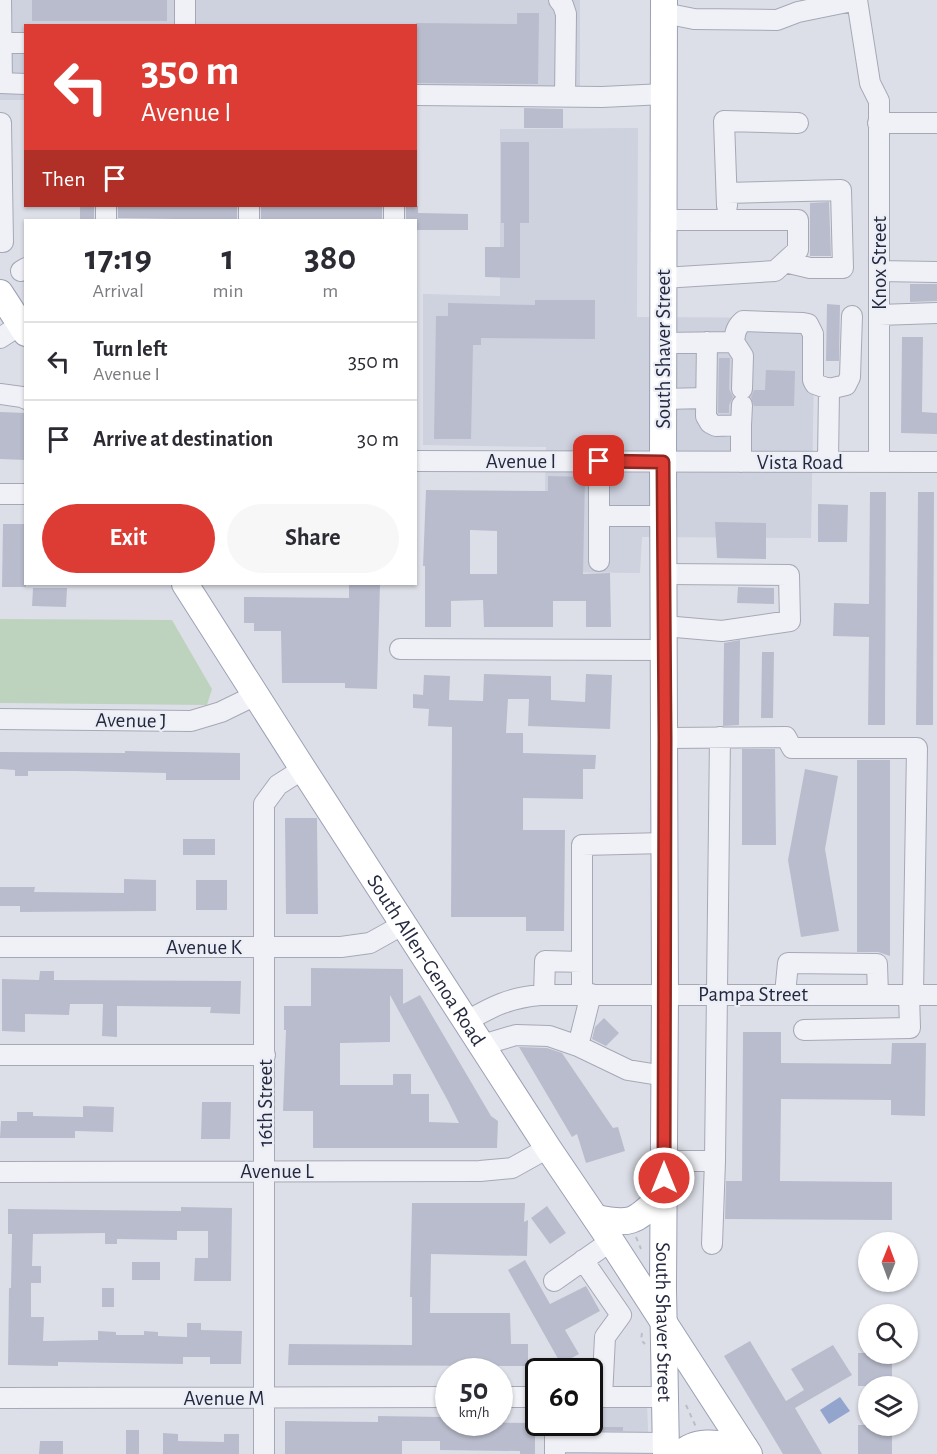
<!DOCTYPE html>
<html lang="en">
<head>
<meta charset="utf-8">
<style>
	:root { --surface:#fff; --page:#f7f7f7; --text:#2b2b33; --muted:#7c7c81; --line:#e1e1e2; --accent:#dc3c33 }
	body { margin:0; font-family:"Alegreya Sans",sans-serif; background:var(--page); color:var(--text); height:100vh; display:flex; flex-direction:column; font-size:22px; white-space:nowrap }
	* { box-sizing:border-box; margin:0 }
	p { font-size:20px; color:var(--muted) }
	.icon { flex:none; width:33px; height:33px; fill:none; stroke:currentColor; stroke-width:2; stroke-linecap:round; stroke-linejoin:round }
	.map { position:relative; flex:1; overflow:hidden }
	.side { position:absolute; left:24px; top:219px; width:393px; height:366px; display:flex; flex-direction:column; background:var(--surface); border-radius:0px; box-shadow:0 2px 4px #0004 }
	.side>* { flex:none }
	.guide { position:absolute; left:24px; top:24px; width:393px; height:183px; border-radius:0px; box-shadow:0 2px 4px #0004; background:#dc3c33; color:#fff; overflow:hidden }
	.needle { width:39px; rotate:1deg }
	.controls { position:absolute; left:858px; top:1232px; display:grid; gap:12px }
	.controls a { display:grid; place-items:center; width:60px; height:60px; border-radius:50%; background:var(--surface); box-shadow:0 2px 4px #0004; font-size:30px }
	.speed { position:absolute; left:435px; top:1358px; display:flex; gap:12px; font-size:30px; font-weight:700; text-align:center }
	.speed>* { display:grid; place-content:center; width:78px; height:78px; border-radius:50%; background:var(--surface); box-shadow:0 2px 4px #0004; line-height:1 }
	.speed small { font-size:15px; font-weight:400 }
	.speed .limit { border:3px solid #111; border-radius:9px; background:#fff; color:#111 }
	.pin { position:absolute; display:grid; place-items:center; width:51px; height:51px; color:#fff; margin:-26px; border-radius:12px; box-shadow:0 3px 9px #0006 }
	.me { position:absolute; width:66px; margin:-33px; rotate:0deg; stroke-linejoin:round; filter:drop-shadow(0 0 4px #0008) }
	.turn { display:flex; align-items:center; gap:21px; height:126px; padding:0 18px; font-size:27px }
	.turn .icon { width:78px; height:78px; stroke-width:2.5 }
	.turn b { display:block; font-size:42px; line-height:51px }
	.then { display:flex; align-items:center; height:57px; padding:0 18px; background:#0003; gap:12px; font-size:22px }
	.eta { display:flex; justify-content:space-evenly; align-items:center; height:102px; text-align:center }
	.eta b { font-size:36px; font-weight:700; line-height:42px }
	.button { display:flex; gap:12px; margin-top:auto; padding:12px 18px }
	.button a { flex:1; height:69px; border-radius:36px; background:var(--accent); color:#fff; font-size:24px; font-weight:700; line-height:69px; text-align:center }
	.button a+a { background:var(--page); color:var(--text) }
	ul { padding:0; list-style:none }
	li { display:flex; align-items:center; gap:18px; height:78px; padding:0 18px; border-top:2px solid var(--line) }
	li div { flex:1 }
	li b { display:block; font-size:22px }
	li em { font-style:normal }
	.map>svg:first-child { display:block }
	.built { fill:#ced1de }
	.green { fill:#bed3bd }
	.water { fill:#93a4cd }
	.building { fill:#b9bccc; fill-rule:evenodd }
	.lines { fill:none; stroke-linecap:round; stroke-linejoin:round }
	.minor-casing { stroke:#a6a8b6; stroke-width:22 }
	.major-casing { stroke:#9ba0b5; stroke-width:28 }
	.path { stroke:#bbbdc7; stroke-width:2; stroke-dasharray:4.5 4.5; stroke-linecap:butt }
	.minor { stroke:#f0f1f6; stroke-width:20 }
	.major { stroke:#fff; stroke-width:26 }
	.route-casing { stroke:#8f2721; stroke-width:15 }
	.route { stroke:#dc3c33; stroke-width:10 }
	.labels { text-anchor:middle; stroke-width:4.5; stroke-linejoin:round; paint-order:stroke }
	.street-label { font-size:21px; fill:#252940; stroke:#eceef6 }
</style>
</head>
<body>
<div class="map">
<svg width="937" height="1454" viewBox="0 0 937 1454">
	<rect width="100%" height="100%" fill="#dddfe8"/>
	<path class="built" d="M0 0H580V107L416 105V26H26L25 100H0Z
		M638 128 637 317 815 318 811 538 642 537 640 573 543 572 546 447 423 445V294L500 296V129Z
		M590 1404H647L649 1454H561L562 1422H590Z"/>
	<path class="green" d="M0 619 172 620 212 689 207 705 0 703Z"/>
	<path class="water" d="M840 1397 850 1411 829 1424 820 1410Z"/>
	<path class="building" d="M32 0H167V21H32Z
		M517 13H539L538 84 416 83V23L517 24Z
		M524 108 563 109V128H524Z
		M501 142H529V223H520V278L485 277V247H504V223H501Z
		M829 202 831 256H810V203Z
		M80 206H94V220H80Z
		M118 206 237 207V220L118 218Z
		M261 206 382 207V220L261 219Z
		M406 206H418V213L468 214V230H416V220H406Z
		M910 284H937V301L910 302Z
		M535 300H595V339L481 338V345H473L471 439H434L436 316H448V303L535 305Z
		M827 304 840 305 839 361H826Z
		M902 337H923L922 412 937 413V434L901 433Z
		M719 358H730L729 389 733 397 729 405V413H718Z
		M766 370 795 371 794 406H754L751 397 754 390H765Z
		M0 412 26 413V460L0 459Z
		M548 476 585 477 583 574 610 573 611 627H586V601H553V627H484L483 600 451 601V627H425V566H423L426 490 548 491ZM470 530 497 531V574H470Z
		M870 492H886L885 725H868L869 637 833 636 834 603 869 604Z
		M918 492H934L933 725H916Z
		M818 504 848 505 847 542H818Z
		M715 522 766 523V559L717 558Z
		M3 524H26V587H2Z
		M349 584H380L377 689 345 688V683H282L281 631H254V623H244V597L349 598Z
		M738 587 774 588V604L737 603Z
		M33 588H67L66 607 32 606Z
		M740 640 739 725 723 726 724 643Z
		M762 652H774L773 718H761Z
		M484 674 551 676V700L585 702 586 674 612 675 610 729 528 726 529 699H508L506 733H523V753L596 755 595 769H583V799L523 798V830H565L564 931H526V917H451L452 727 428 726 429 709 413 708V694L423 695 424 675 450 676 449 700 483 701Z
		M742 749H775L776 845H742Z
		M125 751 240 753V780H166V773L73 771H28V776H15V770L0 769V752L125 753Z
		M857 760H890V956L878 952H857Z
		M805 769 838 776 825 849 839 931 801 937 788 860Z
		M285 818H317L318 914H286Z
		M183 839H215V855H183Z
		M124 879 156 880V911L20 912V906H0V887H35L34 892 124 893Z
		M196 880H227V910H196Z
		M311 968 403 969V1004L420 995 491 1116 498 1121 497 1148H313V1111H283L286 1030H284V1006H311ZM390 995 448 1101 459 1123 429 1122V1094H411V1074H393V1085H340V1043L390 1042Z
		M40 971H54V980L241 981 240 1014 210 1013 211 1007 117 1006V1037L102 1036 103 1004H70L69 1015 25 1014V1032L2 1031V979L39 980Z
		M604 1018 619 1033 606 1046 592 1039 595 1027Z
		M743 1032H781V1063L891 1064 892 1043H926L925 1116 891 1115V1100L781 1099 780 1181 892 1182V1220L725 1219 726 1181H742Z
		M519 1047 547 1048 562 1053 613 1128 618 1127 625 1151 586 1163 577 1134 572 1137Z
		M202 1102H231L230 1139H201Z
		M83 1106 114 1107 113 1132 75 1131V1138H0L1 1121H17V1112H33V1116L83 1117Z
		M412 1203H525L524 1222 528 1220 527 1256 431 1254 430 1313H510L511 1344H528V1366L288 1365 289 1344 412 1345V1297H410Z
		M547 1206 566 1233 550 1244 531 1218Z
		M181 1207 232 1208 231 1281H194L195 1258H208V1231H177V1240L117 1239V1244H105V1233L33 1234 32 1266H41V1283H31V1317H44L43 1341 98 1340V1331L116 1332V1335H144V1331L158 1332V1336L187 1337V1323H201V1330L242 1331 241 1364H210V1357H183V1364L58 1362V1366L8 1365 9 1288H11L12 1234H8V1209L181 1211Z
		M525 1260 550 1304 586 1286 600 1311 565 1330 579 1354 561 1364 508 1270Z
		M132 1262H160V1280H132Z
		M102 1288H114V1307H102Z
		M750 1341 786 1401 804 1390 791 1369 833 1345 852 1375 795 1408 822 1454H783L724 1356Z
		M858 1353H892V1386H858Z
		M378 1416 443 1417V1422L535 1423V1454H520V1451L440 1450V1441H402V1454H285V1421L378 1422Z
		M568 1422H591V1427H623V1431L568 1430Z
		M858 1425H892V1454H858Z
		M126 1430H139V1454H126Z
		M163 1433 178 1434V1441L224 1442V1434H239V1454H163Z
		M40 1441H63V1454H39Z"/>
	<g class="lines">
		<defs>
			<path id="minor" d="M1 0 2 83
				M559 0 563 5 566 14 565 96
				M857 0 870 83 879 101V462
				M664 13 694 19 777 20 798 12 857 0
				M185 26V0
				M2 43H26
				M0 83 26 84
				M416 95 602 97 664 94
				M878 123H937
				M727 193 841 190 843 268H810L785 262
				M106 206V220
				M249 206V220
				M394 206V220
				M727 206 724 121 798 123
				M0 242H3L1 123
				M21 271 26 268
				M879 271 937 272
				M663 278 775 271 798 250V220H663
				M879 315 937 313
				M0 338 20 325
				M707 342 706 416 710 423 716 426 741 425V462
				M734 342 743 356 742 389
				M663 343 734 342C735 333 736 327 743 321L803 323 808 324 813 334V380L815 384 829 389
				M0 394 22 397 26 399
				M663 399 706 398
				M741 425 742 405
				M416 461 937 462
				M828 462 829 389 846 385 850 377 852 316
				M0 494H26
				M599 516H663
				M599 561V461
				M664 574 789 575 790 621 722 631 664 626
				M400 649 664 650
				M0 719 191 721 221 712 256 695
				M665 738 786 737 792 748H917L913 994
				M0 947H341L370 943 404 924
				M582 994V845L665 843
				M785 994 788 963 877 964 878 995
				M544 995 545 961 582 962
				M467 1021C493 1006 509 998 540 995H937
				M804 1030 910 1028 909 994
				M482 1045 516 1035 549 1036 578 1046 628 1070 665 1076
				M578 1046 591 994
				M0 1055H265
				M664 1161H715L720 737
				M0 1172 480 1171 512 1168 548 1148
				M712 1244 715 1161
				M583 1260 621 1315 605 1337 602 1397
				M554 1281 611 1241
				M500 1397H538
				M590 1397H666
				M0 1398 448 1397
				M555 1442 666 1443
				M264 1454V804L278 785 303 769
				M555 1454V1422"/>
			<g id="major">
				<path id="s1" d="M664 0 663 462 665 994 663 1288 666 1454"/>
				<path d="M0 293 26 333"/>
				<path id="s2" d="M185 584 303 769 548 1148 611 1241 749 1454"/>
				<path d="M596 1218C635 1226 636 1220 664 1194"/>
				<path d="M681 1454C698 1437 724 1445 745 1448"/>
			</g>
		</defs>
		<use href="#minor" class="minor-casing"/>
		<use href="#major" class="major-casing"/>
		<path class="path" d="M636 1237 641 1249
			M642 1333 641 1340 645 1344
			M686 1405 696 1427"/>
		<use href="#minor" class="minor"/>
		<use href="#major" class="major"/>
	</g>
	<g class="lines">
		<defs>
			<path id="route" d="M599 461 663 462 665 738 664 1178"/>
		</defs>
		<use href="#route" class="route-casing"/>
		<use href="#route" class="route"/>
	</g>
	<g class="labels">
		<g class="street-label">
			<text transform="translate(879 263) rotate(-90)" y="7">Knox Street</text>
			<text transform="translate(663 349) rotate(-90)" y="7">South Shaver Street</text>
			<text x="521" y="468">Avenue I</text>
			<text x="800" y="469">Vista Road</text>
			<text transform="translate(131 720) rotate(1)" y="7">Avenue J</text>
			<text x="204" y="954">Avenue K</text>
			<text dy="7" stroke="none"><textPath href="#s2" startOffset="447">South Allen-Genoa Road</textPath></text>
			<text x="753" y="1001">Pampa Street</text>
			<text transform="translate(265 1103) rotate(-90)" y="7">16th Street</text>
			<text x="277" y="1178">Avenue L</text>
			<text dy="7" stroke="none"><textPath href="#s1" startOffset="1322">South Shaver Street</textPath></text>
			<text x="224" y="1405">Avenue M</text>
		</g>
	</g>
</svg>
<div class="controls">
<a><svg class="needle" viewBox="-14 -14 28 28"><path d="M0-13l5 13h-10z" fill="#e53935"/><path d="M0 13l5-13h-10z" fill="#7c7c81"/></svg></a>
<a><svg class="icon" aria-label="search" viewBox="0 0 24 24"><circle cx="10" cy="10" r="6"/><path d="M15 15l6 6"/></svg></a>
<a><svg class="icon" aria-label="layers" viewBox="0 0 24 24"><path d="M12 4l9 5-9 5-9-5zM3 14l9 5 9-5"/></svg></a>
</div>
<div class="speed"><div>50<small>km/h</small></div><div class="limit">60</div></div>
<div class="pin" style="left:599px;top:461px;background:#d93025"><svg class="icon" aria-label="arrive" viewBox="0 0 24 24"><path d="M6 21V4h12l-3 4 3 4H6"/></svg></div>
<svg class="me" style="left:664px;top:1178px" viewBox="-20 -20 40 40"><circle r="17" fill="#dc3c33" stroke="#fff" stroke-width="3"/><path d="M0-11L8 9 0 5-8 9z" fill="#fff"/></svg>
<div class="guide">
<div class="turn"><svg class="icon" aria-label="left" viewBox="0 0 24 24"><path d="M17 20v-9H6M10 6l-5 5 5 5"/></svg><div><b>350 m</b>Avenue I</div></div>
<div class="then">Then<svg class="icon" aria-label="arrive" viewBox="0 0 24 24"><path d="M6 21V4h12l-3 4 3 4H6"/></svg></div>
</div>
<section class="side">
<div class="eta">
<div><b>17:19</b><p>Arrival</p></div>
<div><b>1</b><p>min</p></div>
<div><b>380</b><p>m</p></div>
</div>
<ul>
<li><svg class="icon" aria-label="left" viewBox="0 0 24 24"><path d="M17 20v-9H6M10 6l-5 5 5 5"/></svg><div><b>Turn left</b><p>Avenue I</p></div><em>350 m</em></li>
<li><svg class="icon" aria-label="arrive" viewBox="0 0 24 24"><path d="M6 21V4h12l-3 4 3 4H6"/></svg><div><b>Arrive at destination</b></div><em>30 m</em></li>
</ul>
<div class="button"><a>Exit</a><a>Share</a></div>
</section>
</div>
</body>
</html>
